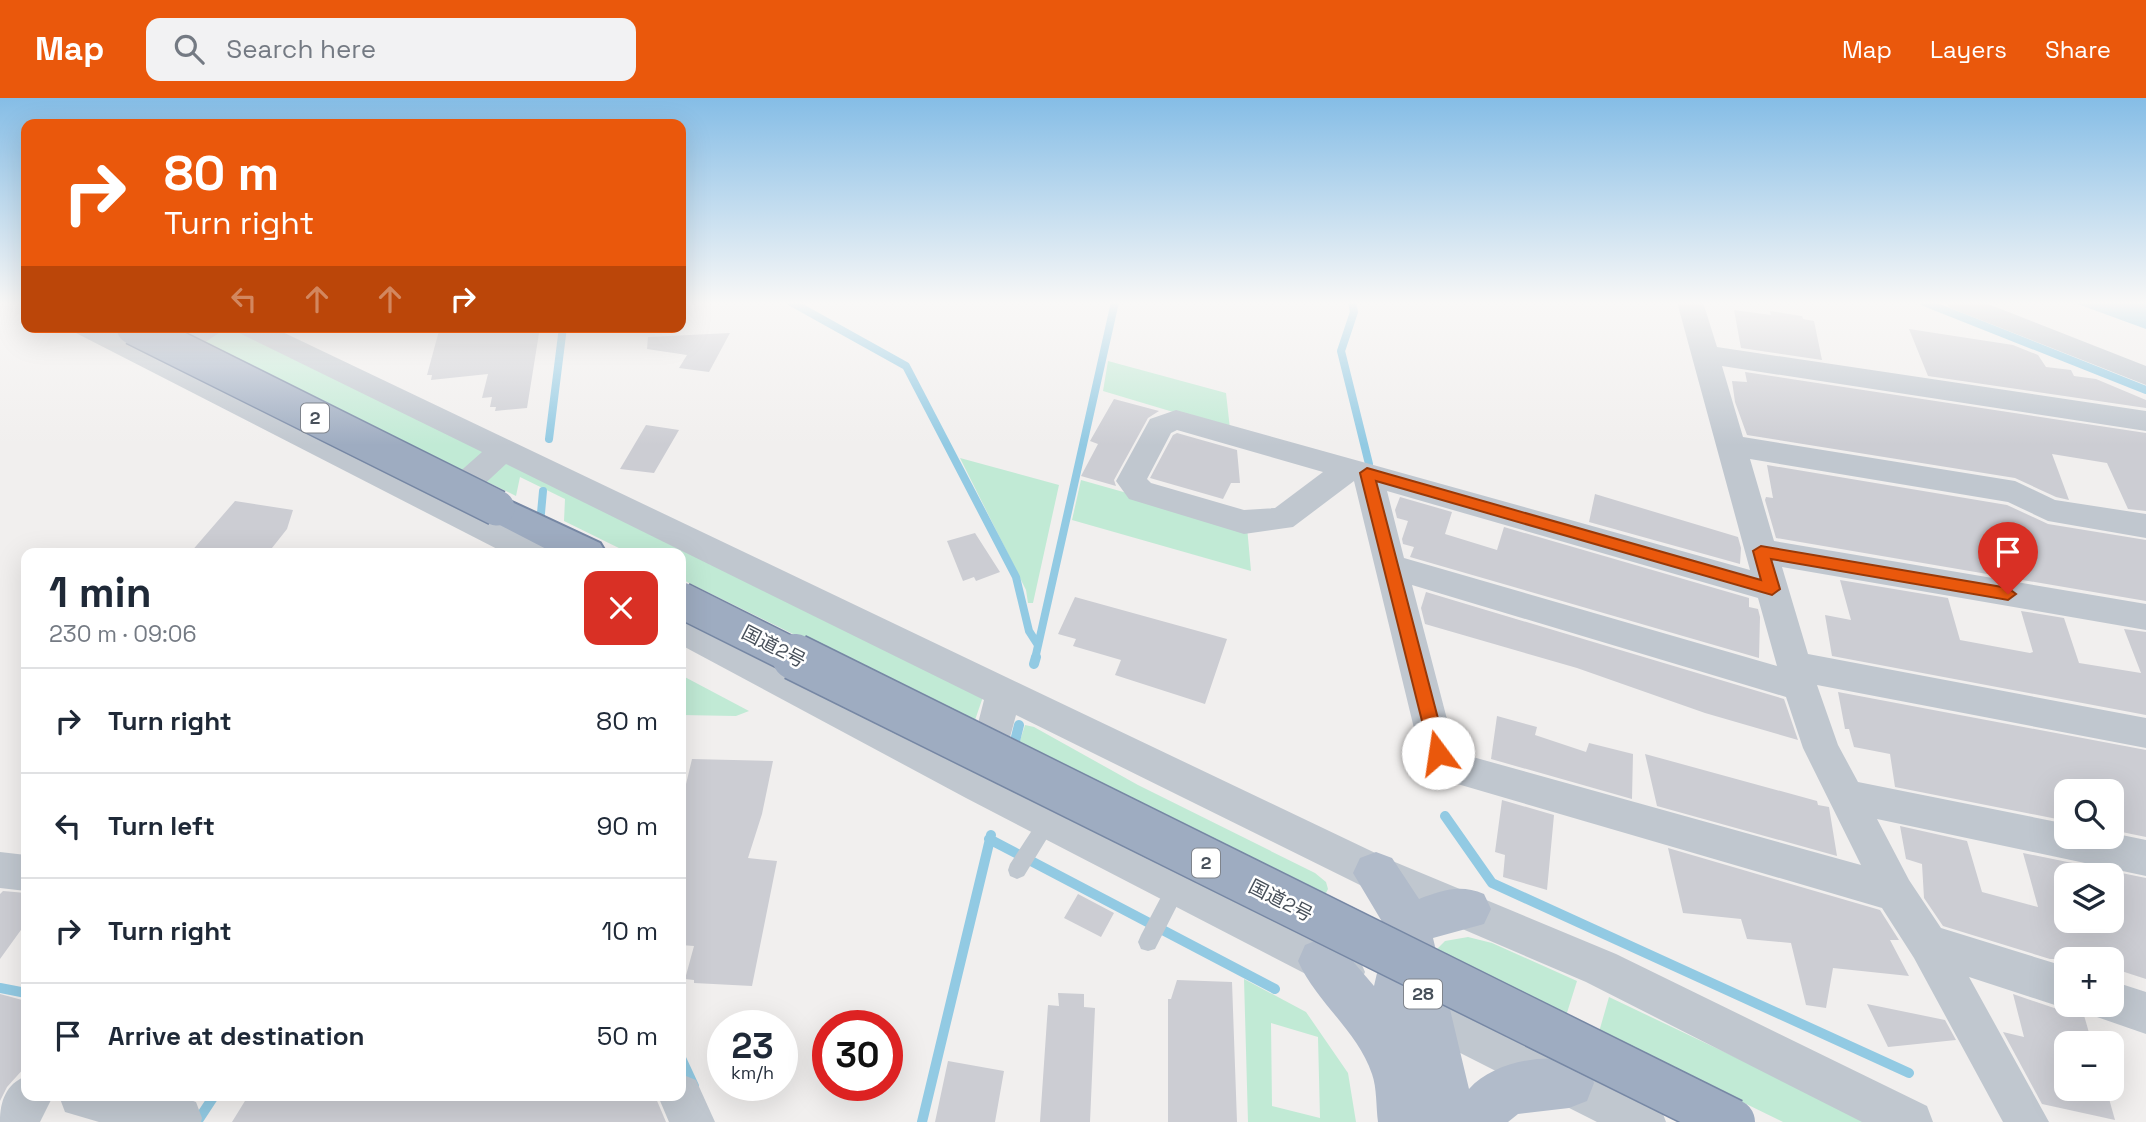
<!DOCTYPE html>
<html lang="en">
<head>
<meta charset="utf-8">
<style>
	:root { --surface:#fff; --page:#f2f2f3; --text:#1f2937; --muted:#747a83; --line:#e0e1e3; --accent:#ea580c }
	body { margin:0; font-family:"Space Grotesk","Noto Sans JP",sans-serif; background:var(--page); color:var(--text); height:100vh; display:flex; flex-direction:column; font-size:26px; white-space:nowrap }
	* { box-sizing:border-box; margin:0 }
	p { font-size:23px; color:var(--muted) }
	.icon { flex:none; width:38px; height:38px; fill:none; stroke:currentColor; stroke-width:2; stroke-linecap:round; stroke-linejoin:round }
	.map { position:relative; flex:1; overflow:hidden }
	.details { position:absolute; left:21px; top:450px; width:665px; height:553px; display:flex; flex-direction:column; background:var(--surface); border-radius:14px; box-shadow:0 7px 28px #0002 }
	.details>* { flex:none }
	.banner { position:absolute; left:21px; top:21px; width:665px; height:214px; border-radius:14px; box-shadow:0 7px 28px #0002; background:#ea580c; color:#fff; overflow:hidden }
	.tools { position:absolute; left:2054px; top:681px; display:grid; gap:14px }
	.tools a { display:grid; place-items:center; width:70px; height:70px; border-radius:14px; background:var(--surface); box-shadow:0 7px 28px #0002; font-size:35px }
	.speed { position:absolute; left:707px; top:912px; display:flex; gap:14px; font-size:35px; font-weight:700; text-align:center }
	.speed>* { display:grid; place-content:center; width:91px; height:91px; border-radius:50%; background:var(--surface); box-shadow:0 7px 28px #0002; line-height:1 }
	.speed small { font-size:18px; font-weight:400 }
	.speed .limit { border:10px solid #d22; background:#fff; color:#111 }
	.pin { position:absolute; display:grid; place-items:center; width:60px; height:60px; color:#fff; margin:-72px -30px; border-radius:50% 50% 50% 0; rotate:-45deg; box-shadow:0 0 7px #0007 }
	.pin .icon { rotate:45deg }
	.me { position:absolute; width:77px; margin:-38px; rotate:346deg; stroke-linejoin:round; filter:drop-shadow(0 0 5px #0008) }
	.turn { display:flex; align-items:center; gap:24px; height:147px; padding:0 28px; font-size:32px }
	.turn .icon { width:91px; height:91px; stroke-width:2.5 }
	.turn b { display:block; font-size:49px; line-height:60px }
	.lanes { display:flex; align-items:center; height:66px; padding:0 28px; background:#0003; justify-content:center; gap:35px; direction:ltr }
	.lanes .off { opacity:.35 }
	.round { display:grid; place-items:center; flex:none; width:74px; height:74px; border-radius:14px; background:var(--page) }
	.overview { display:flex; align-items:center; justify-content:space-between; height:119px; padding:0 28px }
	h1 { font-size:42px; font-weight:800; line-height:52px }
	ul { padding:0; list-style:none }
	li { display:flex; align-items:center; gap:21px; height:105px; padding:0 28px; border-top:2px solid var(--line) }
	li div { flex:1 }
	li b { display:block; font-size:26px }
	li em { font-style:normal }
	header { display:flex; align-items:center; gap:42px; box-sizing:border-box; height:98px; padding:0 35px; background:var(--accent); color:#fff }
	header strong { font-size:33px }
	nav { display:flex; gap:38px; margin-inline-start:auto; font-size:24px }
	.search { width:490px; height:63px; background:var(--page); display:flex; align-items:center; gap:18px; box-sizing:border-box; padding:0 24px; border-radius:14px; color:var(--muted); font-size:26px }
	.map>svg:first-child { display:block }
	.green { fill:#c1ead5; fill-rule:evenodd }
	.water { fill:#92cae3 }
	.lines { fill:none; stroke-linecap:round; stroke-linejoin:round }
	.stream-far1 { stroke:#92cae3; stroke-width:8 }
	.stream { stroke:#92cae3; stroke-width:10 }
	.building { fill:#cccdd3; fill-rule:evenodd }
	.trunk-casing { stroke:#7687a4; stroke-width:4 }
	.service { fill:#c0c7cf; fill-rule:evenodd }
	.minor { fill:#c0c7cf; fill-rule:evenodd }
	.primary { fill:#b1bbca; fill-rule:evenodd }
	.trunk { fill:#9eacc1; fill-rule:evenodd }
	.trunk-bridge-far1-casing { stroke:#7687a4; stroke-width:38; stroke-linecap:butt }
	.trunk-bridge-casing { stroke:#7687a4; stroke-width:49; stroke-linecap:butt }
	.trunk-bridge-far1 { stroke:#9eacc1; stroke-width:35 }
	.trunk-bridge { stroke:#9eacc1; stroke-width:46 }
	.route { fill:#ea580c; stroke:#983908; stroke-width:2 }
	.labels { text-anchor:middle; stroke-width:5; stroke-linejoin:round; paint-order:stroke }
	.shield { fill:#fff; stroke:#7f848c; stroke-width:2 }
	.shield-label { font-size:18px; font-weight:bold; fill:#48505a }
	.street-label { font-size:19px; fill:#48505a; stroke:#fff }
</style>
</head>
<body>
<header>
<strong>Map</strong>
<div class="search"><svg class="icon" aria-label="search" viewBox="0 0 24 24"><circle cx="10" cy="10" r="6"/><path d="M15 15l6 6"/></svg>Search here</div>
<nav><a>Map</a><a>Layers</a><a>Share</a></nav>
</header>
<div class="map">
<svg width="2146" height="1024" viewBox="0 0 2146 1024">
	<rect width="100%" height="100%" fill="#f1efee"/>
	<path class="green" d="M219 229H230L486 353 460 374 197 243Z
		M1108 263 1226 295 1230 331 1103 293Z
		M960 360 1059 387 1033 505H1028L1026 492Z
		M508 363 985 593 974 625 681 481V455H629L564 423 565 401 520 379 516 398 483 382Z
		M1081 382 1247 429 1251 473 1072 422Z
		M681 577 749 613 736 618 681 617Z
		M1025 627 1034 629 1138 687 1315 775 1326 784 1328 791 1324 799 1019 646Z
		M1468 839 1492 845 1577 883 1566 918 1436 852 1445 843Z
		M1244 881 1306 914 1348 975 1356 1024H1248ZM1271 925 1318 939 1320 1020 1272 1008Z
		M1609 899 1871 1024H1783L1599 934Z"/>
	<path class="water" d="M2072 204H2146V231Z"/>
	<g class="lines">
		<path class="stream-far1" d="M791 204 906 268 1016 479 1029 533 1038 547
			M1352 204 1354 214 1341 253 1369 366
			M1924 204 2146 292
			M549 341 563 229
			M540 426 543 393
			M1035 561 1115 204"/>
		<path class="stream" d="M1034 566 1036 559
			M1012 655 1019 627
			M1445 718 1492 785 1909 975
			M989 741 1275 891
			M0 890 26 895
			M681 960 694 988
			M197 1024 214 998
			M922 1024 991 737"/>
	</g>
	<path class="building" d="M1734 212 1771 217 1770 213 1802 218 1803 221 1814 223 1822 262 1741 250Z
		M440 229H540L527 310 495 313 496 309H490L492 299 482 300 488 276 431 282 432 277H427Z
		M1909 231 2013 247 2038 257 2046 269 2071 272 2074 278 2096 281 2146 302V310L1928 278Z
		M730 235 709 274 679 270 687 257 647 251 648 239Z
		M1745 274 2146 335V413L2128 411 2107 365 2052 356 2069 402 2056 399 2015 380 1747 337 1735 304 1732 283 1747 284Z
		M1114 301 1159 313 1148 320 1114 382 1116 388 1081 378 1098 346 1090 343Z
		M646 327 679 332 654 375 620 371Z
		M1177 335 1237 352 1240 385H1231L1223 401 1150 380 1173 337Z
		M1767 367 2007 407 2048 426 2146 442V503L1776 440 1765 402 1766 399 1773 400Z
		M1595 396 1738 439 1741 450 1740 466 1589 424Z
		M1400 399 1452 414 1445 436 1497 452 1504 429 1749 500V509L1758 511 1760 519 1759 560 1410 459 1414 449 1403 446 1402 441 1408 423 1397 420 1395 412Z
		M235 403 293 412 287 431 268 455H190Z
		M975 435 1000 474 976 483 974 479 963 483 947 443Z
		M1840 482 1948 500 1960 542 2030 555 2033 554 2021 513 2064 520 2079 565 2141 575 2124 531 2146 534V617L1832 558 1825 517 1851 522Z
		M1426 494 1784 601 1798 642 1705 615 1577 570 1425 526 1421 510Z
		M1075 499 1227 541 1205 606 1115 577 1121 562 1073 548 1076 541 1058 536Z
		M1838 594 2146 652V739L2112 732V693H2067V723L1895 689 1890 656 1854 649 1849 631H1845Z
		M1497 618 1537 629 1535 637 1586 654 1589 645 1633 656 1632 701 1491 661Z
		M1645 656 1817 703 1818 707 1829 709 1837 758 1657 708Z
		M692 661 773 663 762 716 748 760 777 763 752 888 694 885V882L685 881 694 848 681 847V707Z
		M1502 702 1554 717 1547 792 1503 779 1505 757 1495 754Z
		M1900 728 1967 743 1982 794 2038 809 2023 755 2146 780V881L2112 870V861H2050L1943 828 1924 800 1922 766 1906 761ZM2067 777H2112V822H2067Z
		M1668 750 1880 812 1899 842H1890L1909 878 1833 870 1826 910 1806 907 1791 845 1747 841 1741 821 1683 815Z
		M3 793 26 795V825L0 861V796Z
		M1078 796 1114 815 1101 839 1064 820Z
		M1177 882 1232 884 1237 1024H1168V901H1171Z
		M1058 895 1084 896V909L1095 910 1090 1024H1040L1048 907 1059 908Z
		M0 896 26 903V968L7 989 0 1003Z
		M2013 896 2066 914 2081 907 2092 945H2067V990H2106L2115 1022 2042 1006 2003 934 2024 939Z
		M1867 906 1945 922 1956 942 1888 949Z
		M948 963 1004 973 995 1024H935Z
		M248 998H450L480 1002 481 998H655L666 1024H232Z"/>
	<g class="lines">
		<defs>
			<path id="trunk" d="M497 397 600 445 606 455H554L484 419 479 410 484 401Z"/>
		</defs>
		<use href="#trunk" class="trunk-casing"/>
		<path class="service" d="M1048 715 1054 717 1057 723 1054 729 1024 778 1017 781 1010 778 1008 772 1010 766 1042 717Z
			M1177 779 1184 782 1186 788 1184 794 1155 851 1148 853 1141 851 1138 844 1141 837 1170 782Z"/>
		<path class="minor" d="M1677 204H1703L1717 249 2146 313V333L1722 268 1743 339 2015 383 2055 402 2146 416V440L2048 423 2008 404 1750 361 1774 443 2146 506V532L1782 469 1808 556 2146 620V650L1817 587 1838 647 1858 684 2067 726V738H2112V735L2146 742V778L1877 721 1909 782 1941 830 2067 869V906H2077L2067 911 1969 879 2049 1024H2003L1914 860 1882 810 1437 680 1420 655 1354 383 1293 429 1244 436 1129 401 1116 383 1150 321 1176 312 1750 472ZM1177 332 1323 374 1275 410 1244 412 1151 385 1147 381 1171 335ZM1387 393 1758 500 1777 568 1404 460ZM1412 487 1786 599 1803 650 1861 767 1462 656 1454 648Z
			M1946 204H1983L2146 268V287L1950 210Z
			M73 229H108L155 252 190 229H222L219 235 177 263 438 393 482 354 239 235 236 229H272L1390 762 1616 856 1927 1008 1933 1024H1862L1586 884 1362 788 1016 617 999 680 1359 860 1365 874 1359 888 1344 894 1329 888 966 700 681 547V518L968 664 984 602 506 366 463 406 544 446 549 455H505L76 235Z
			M0 754 26 757V793L0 790Z
			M2112 883 2146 894V936L2097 919 2092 906H2112Z
			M1414 888 1660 1008 1666 1024H1597L1399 924 1393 909 1399 894Z
			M681 976 696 982 715 1024H669L658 998H681Z
			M26 978V998H53L40 1024H0C0 1003 6 986 26 978Z
			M59 998H179L196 1004 202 1020 201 1024H99L65 1014Z"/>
		<path class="primary" d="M1376 754 1392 760 1419 801C1443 792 1460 786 1484 796L1491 811 1484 826 1433 840 1469 991C1495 962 1552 953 1587 967L1594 985 1587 1003 1569 1010 1518 1016 1508 1024H1378C1376 1009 1377 990 1372 976 1357 932 1316 904 1298 863L1305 847 1322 840 1339 847 1374 888 1386 836 1381 822 1353 775 1360 760Z"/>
		<use href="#trunk" class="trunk"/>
		<defs>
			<path id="trunk-bridge-far1" d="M134 229 497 410
				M681 502 799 561"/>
			<path id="trunk-bridge" d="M795 559 1732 1024"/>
		</defs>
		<use href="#trunk-bridge-far1" class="trunk-bridge-far1-casing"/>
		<use href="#trunk-bridge" class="trunk-bridge-casing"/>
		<use href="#trunk-bridge-far1" class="trunk-bridge-far1"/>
		<use href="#trunk-bridge" class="trunk-bridge"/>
	</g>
	<linearGradient id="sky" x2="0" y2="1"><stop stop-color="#85bde6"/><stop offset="0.59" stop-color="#f9f8f7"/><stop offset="1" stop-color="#f9f8f7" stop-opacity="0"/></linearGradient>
	<rect width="2146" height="347" fill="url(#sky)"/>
	<path class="route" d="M1367 370 1761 482 1753 453 1761 448 2008 490 2016 496 2008 502 1771 461 1780 491 1772 497 1376 383 1447 655 1445 661 1438 663 1432 661 1430 655 1360 375Z"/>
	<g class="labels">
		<g class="shield">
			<rect x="301" y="305.5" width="28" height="29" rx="5"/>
			<rect x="1192" y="750.5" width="28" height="29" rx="5"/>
			<rect x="1404" y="881.5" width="38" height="29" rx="5"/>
		</g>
		<g class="shield-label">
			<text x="315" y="326">2</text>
			<text x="1206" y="771">2</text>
			<text x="1423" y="902">28</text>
		</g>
		<g class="street-label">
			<text transform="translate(774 548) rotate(27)" y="7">国道2号</text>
			<text transform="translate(1281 802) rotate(27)" y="7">国道2号</text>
		</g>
	</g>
</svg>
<div class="tools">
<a><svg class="icon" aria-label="search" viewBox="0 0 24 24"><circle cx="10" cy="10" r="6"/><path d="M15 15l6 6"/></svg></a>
<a><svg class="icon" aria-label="layers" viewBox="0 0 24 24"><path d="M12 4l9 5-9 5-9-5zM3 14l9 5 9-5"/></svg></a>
<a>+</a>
<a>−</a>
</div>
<div class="speed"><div>23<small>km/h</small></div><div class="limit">30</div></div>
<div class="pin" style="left:2008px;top:496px;background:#d93025"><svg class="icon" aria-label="arrive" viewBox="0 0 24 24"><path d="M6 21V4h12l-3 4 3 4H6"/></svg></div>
<svg class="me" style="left:1438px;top:655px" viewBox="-20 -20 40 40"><circle r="19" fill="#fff"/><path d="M0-13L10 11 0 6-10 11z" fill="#ea580c"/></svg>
<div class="banner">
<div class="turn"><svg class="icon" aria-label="right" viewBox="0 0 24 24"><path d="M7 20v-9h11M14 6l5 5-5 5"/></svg><div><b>80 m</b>Turn right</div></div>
<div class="lanes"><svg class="icon off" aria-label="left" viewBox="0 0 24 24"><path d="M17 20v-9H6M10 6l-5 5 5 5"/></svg><svg class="icon off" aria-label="ahead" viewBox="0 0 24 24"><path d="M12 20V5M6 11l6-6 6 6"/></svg><svg class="icon off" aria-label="ahead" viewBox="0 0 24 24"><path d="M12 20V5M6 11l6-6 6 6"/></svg><svg class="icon" aria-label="right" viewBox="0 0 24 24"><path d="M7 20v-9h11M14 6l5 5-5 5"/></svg></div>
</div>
<section class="details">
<div class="overview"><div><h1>1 min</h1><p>230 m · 09:06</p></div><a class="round" style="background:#d93025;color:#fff"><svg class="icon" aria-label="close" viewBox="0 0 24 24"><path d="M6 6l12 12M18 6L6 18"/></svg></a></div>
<ul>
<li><svg class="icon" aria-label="right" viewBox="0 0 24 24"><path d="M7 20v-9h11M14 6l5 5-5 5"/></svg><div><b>Turn right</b></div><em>80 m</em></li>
<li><svg class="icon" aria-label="left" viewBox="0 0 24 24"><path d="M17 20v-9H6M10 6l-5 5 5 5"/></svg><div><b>Turn left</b></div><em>90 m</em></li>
<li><svg class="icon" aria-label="right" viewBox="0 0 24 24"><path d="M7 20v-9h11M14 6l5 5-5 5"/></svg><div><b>Turn right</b></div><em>10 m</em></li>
<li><svg class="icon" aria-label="arrive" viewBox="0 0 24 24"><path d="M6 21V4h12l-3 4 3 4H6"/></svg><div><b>Arrive at destination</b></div><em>50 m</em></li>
</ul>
</section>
</div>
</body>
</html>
